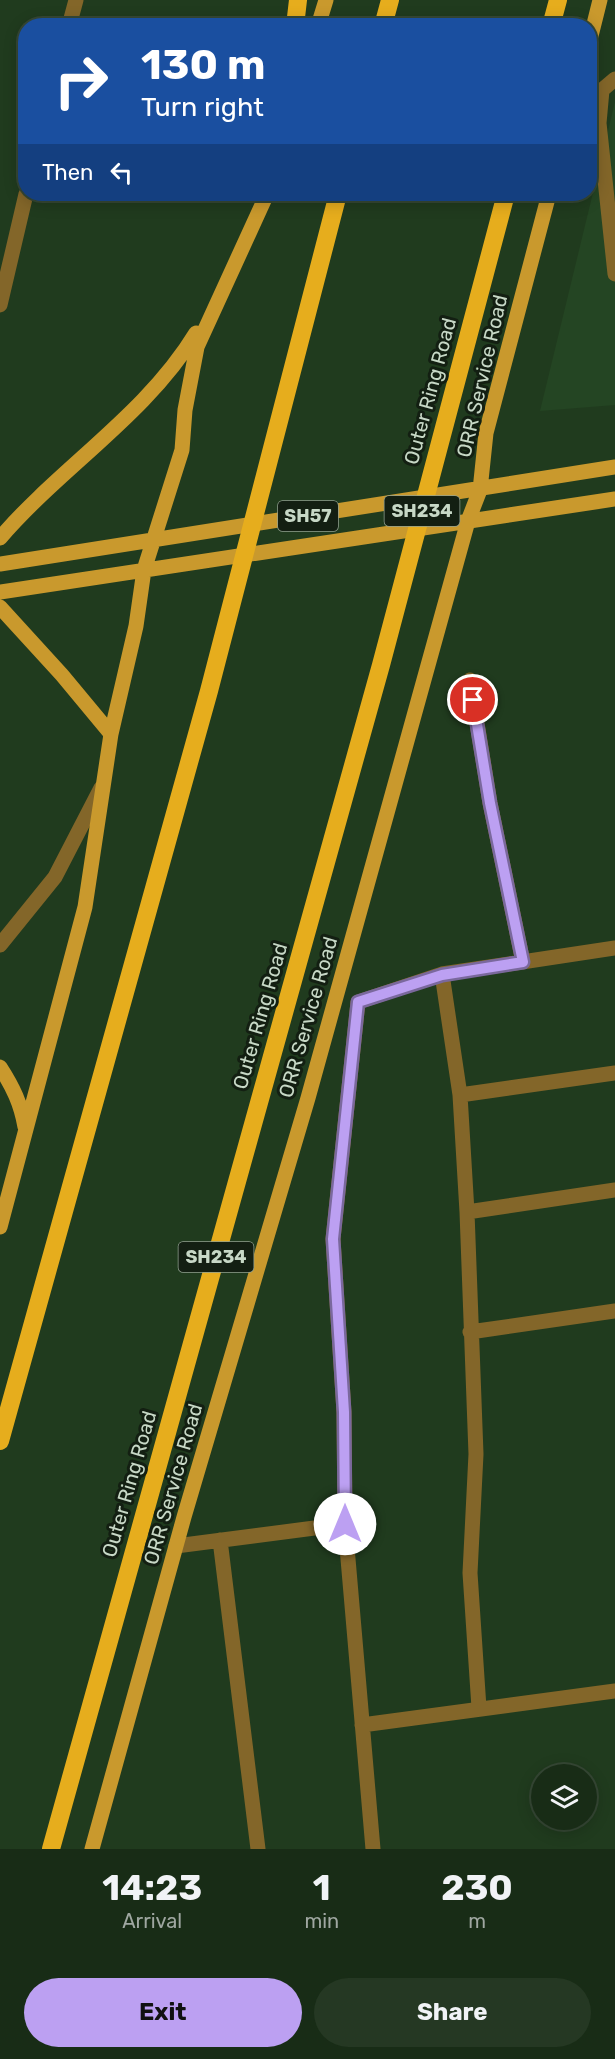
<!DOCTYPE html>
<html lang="en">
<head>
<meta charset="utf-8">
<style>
	:root { --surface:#182c16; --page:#253823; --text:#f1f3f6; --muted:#9fa7a1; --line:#364835; --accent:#bca0f2 }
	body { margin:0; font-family:Rubik,sans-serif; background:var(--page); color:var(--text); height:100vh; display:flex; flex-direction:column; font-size:22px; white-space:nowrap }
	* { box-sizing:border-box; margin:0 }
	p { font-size:20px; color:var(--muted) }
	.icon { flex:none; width:33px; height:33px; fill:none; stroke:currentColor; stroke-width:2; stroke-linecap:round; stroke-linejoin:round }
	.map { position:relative; height:1849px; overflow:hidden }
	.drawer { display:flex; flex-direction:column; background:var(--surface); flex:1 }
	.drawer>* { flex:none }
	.banner { position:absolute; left:18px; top:18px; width:579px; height:183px; border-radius:24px; box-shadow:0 3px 15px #0003,0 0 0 2px var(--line); background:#1a4fa0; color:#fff; overflow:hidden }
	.buttons { position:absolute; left:531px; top:1764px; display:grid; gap:12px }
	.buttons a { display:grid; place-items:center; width:66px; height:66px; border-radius:50%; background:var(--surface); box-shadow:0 3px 15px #0003,0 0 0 2px var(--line); font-size:30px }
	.pin { position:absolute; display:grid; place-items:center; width:51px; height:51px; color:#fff; margin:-26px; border:3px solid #fff; border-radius:50%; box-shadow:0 2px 6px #0007 }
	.me { position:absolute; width:66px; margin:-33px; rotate:0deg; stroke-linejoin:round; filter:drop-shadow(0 0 4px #0008) }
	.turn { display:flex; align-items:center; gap:21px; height:126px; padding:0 24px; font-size:27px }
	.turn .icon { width:78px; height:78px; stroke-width:2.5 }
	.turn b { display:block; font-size:42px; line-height:51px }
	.then { display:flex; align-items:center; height:57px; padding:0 24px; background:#0003; gap:12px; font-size:22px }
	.eta { display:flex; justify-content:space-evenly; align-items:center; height:102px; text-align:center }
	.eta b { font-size:36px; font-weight:700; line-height:42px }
	.primary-button { display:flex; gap:12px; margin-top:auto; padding:12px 24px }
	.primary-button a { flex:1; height:69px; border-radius:36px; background:var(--accent); color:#111; font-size:24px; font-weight:700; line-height:69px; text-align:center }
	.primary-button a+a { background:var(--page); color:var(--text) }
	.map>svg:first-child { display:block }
	.built { fill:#244523 }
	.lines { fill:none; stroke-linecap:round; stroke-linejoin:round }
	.minor { stroke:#836629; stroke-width:15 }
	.major { stroke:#c9992d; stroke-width:15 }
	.highway { stroke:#e6ad1d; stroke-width:18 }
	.route-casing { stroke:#7a689d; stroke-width:15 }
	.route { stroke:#bca0f2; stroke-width:10 }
	.labels { text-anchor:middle; stroke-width:6; stroke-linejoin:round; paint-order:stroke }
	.shield { fill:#131f12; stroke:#91a090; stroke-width:1.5 }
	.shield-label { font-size:18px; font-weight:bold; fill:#c7d8c6 }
	.street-label { font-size:20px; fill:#c7d8c6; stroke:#131f12 }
</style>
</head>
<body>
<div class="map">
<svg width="615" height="1849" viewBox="0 0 615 1849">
	<rect width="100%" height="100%" fill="#203b1e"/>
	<path class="built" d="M615 102V405L540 411Z"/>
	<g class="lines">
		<path class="minor" d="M69 26 76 0
			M615 79 602 90 599 123 615 274
			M0 305 26 194
			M470 680 490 803 523 962
			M0 945 55 877 101 788
			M442 974 460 1095 467 1212 476 1454 470 1573 479 1708
			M460 1095 615 1073
			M467 1212 615 1190
			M470 1332 615 1311
			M220 1540 258 1849
			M176 1546 345 1524
			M362 1725 615 1691
			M373 1849 345 1524 344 1412 333 1239 358 1002 442 974 615 948"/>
		<path class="major" d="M318 26 326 0
			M590 40 600 0
			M0 538C62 466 146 415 196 333
			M0 564 615 467
			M0 592 615 499
			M0 607 62 675 111 734
			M0 1067C13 1087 21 1104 25 1127
			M0 1227 85 907 111 734 136 626 144 570 182 450 185 410 197 347 267 194
			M92 1849 184 1517 308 1098 468 521 480 490 486 433 549 194"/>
		<path class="highway" d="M295 26 298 0
			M383 26 390 0
			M551 26 558 0
			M0 1441 209 691 338 194
			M51 1849 381 665 506 194"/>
	</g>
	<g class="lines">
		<defs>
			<path id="route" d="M345 1524 344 1412 333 1239 358 1002 442 975 523 962 490 803 473 700"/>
		</defs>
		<use href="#route" class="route-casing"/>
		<use href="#route" class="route"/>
	</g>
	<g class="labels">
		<g class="shield">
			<rect x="384.5" y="496" width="75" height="30" rx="4.5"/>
			<rect x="278" y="501" width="60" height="30" rx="4.5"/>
			<rect x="178.5" y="1242" width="75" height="30" rx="4.5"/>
		</g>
		<g class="shield-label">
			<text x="422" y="517">SH234</text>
			<text x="308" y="522">SH57</text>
			<text x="216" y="1263">SH234</text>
		</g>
		<g class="street-label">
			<text transform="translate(482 376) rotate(-77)" y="7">ORR Service Road</text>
			<text transform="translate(430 391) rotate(-75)" y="7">Outer Ring Road</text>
			<text transform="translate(260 1016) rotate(-74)" y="7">Outer Ring Road</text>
			<text transform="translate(308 1017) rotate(-74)" y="7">ORR Service Road</text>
			<text transform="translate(129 1484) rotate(-74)" y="7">Outer Ring Road</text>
			<text transform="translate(173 1484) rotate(-74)" y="7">ORR Service Road</text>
		</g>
	</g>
</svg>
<div class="buttons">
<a><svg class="icon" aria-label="layers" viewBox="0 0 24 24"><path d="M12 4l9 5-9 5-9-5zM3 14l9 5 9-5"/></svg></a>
</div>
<div class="pin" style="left:473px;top:700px;background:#d93025"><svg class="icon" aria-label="arrive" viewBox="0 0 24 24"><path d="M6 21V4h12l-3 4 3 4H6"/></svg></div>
<svg class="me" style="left:345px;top:1524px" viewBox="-20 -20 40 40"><circle r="19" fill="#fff"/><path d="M0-13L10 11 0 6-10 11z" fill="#bca0f2"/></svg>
<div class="banner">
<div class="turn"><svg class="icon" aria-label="right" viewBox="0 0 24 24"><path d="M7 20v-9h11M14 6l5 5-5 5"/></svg><div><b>130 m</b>Turn right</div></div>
<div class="then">Then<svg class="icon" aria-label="left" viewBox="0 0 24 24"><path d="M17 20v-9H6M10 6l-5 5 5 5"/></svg></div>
</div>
</div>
<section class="drawer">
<div class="eta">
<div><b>14:23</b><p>Arrival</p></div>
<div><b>1</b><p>min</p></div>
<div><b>230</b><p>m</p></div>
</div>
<div class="primary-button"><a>Exit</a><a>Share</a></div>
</section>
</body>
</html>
